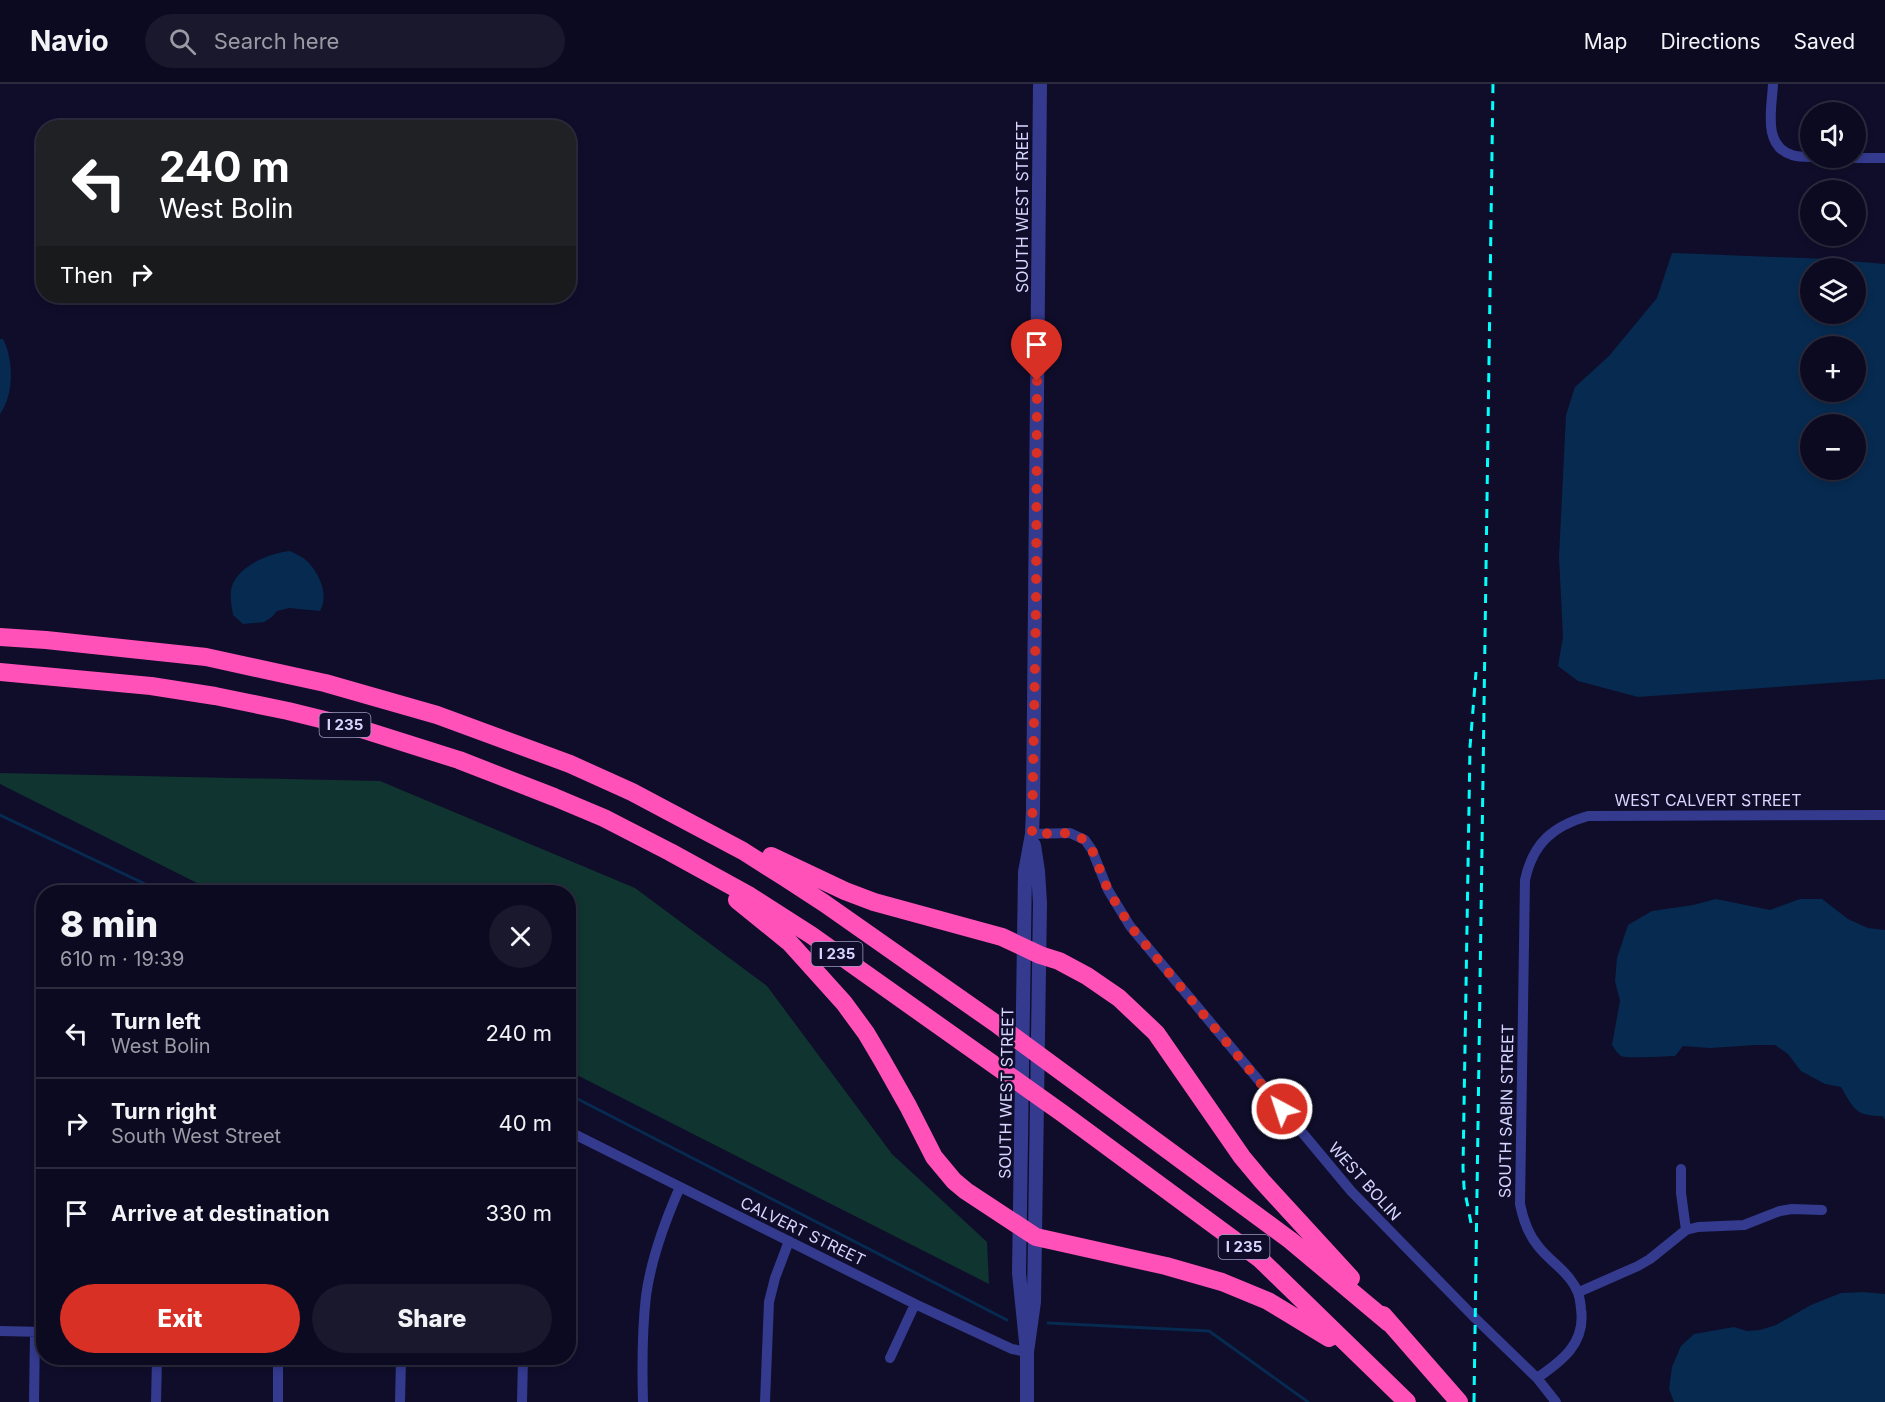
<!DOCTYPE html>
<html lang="en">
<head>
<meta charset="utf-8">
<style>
	:root { --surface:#0b0a20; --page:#19182d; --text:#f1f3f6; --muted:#9a9aa5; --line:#2b2b3e; --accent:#d93025 }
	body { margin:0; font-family:Inter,sans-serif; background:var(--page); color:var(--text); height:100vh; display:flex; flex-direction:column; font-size:22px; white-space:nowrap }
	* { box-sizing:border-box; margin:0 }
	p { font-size:20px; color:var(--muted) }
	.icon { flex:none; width:33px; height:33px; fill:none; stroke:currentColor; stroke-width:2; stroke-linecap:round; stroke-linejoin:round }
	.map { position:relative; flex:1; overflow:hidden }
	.details { position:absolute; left:36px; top:801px; width:540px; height:480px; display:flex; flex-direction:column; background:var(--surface); border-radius:24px; box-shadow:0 3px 9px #0003,0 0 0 2px var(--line) }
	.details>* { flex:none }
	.top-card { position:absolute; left:36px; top:36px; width:540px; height:183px; border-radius:24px; box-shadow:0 3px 9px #0003,0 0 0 2px var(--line); background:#202124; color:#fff; overflow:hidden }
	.fabs { position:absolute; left:1800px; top:18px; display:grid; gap:12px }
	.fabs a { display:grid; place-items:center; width:66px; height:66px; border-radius:50%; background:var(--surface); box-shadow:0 3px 9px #0003,0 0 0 2px var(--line); font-size:30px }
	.pin { position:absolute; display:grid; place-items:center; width:51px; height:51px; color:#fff; margin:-62px -26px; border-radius:50% 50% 50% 0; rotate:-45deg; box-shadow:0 0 6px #0007 }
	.pin .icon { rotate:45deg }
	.me { position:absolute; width:66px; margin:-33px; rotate:320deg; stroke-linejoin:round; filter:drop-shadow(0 0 4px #0008) }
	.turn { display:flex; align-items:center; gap:21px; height:126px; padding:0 24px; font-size:27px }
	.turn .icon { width:78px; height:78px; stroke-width:2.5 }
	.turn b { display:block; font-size:42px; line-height:51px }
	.then { display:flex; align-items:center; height:57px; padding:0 24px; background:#0003; gap:12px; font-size:22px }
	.round { display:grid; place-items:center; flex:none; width:63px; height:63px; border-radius:32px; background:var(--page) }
	.head { display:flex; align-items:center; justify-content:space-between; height:102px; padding:0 24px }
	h1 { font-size:36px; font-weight:800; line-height:45px }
	.cta { display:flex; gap:12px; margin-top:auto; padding:12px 24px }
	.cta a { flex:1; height:69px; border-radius:36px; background:var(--accent); color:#fff; font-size:24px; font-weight:800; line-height:69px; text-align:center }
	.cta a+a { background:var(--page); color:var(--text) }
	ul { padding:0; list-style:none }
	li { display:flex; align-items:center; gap:18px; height:90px; padding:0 24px; border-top:2px solid var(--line) }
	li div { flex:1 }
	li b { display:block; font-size:22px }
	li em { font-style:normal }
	header { display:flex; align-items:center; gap:36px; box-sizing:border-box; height:84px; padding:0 30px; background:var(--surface); border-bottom:2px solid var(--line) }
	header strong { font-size:28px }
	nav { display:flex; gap:33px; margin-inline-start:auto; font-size:21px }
	.search { width:420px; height:54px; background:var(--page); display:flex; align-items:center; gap:15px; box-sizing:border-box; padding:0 21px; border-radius:33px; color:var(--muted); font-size:22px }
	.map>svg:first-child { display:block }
	.green { fill:#10342f }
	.water { fill:#072a50; fill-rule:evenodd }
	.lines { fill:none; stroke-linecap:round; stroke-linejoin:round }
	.stream { stroke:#072a50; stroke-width:3 }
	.minor { stroke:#343a8e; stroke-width:10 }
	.tertiary { stroke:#343a8e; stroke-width:14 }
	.motorway { stroke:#ff51b8; stroke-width:18 }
	.rail { stroke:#02fffb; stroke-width:3; stroke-dasharray:9 8; stroke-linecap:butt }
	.route { stroke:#d93025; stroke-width:10; stroke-dasharray:0 18 }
	.labels { text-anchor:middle; stroke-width:5; stroke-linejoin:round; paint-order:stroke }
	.shield { fill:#0f0d2a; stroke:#9a9abf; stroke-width:1.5 }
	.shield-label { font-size:15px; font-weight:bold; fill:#d6d6ff }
	.street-label { font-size:16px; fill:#d6d6ff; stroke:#0f0d2a }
</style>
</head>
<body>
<header>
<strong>Navio</strong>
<div class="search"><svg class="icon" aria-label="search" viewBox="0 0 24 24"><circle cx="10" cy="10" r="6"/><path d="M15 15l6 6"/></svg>Search here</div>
<nav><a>Map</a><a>Directions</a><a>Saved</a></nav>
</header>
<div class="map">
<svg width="1885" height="1318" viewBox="0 0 1885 1318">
	<rect width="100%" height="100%" fill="#0f0d2a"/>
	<path class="green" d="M0 689 380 697 635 804 767 902 892 1070 987 1158 989 1200 569 987 568 808H215L0 700Z"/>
	<path class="water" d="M1672 169 1828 175 1885 180V595L1638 613 1578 597 1558 582 1563 553 1559 473 1566 331 1575 303 1609 272 1657 214ZM1810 184H1856V230H1810ZM1810 262H1856V308H1810ZM1810 340H1856V386H1810Z
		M0 255H3C14 276 14 311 0 330Z
		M290 467C296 470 303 473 308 478 320 491 329 511 320 527L289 524 277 527 272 533 264 538 243 540 233 531C232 523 229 511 232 502 239 481 271 469 290 467Z
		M1716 815 1770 826 1800 815H1822L1848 835 1868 844 1885 846V1036L1883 1032C1855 1032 1854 1025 1841 1003L1825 1000 1801 987 1788 970 1775 961H1755L1710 964 1683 962 1675 972C1665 972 1628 975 1621 972 1618 970 1614 964 1612 961L1620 917 1615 897 1617 874 1628 841 1652 827 1693 821Z
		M1863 1208 1885 1210V1318H1674L1669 1305 1672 1283 1681 1262 1694 1250 1734 1243 1747 1247 1760 1246 1776 1241 1811 1221 1841 1209Z"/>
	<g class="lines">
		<path class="stream" d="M0 731 162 808
			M568 1010 1007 1236
			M1048 1239 1209 1247 1308 1318"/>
		<path class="minor" d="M1773 0C1772 23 1762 62 1792 71 1798 73 1804 73 1810 73
			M1818 74H1885
			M1032 750 1070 749 1085 756 1092 766 1108 806 1130 842 1351 1107 1475 1234 1537 1294 1556 1318
			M568 1047 915 1220 1012 1265 1027 1268
			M1681 1085V1109L1686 1146
			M1579 1208 1638 1182 1650 1175 1686 1146 1698 1143 1744 1141 1780 1127 1792 1125 1822 1126
			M0 1247 44 1248
			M890 1274 915 1220
			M1537 1294C1562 1277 1586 1259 1581 1225 1580 1213 1578 1205 1570 1195 1561 1183 1547 1174 1538 1162 1528 1150 1523 1135 1520 1120L1525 796C1533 759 1553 742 1588 732L1885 731
			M34 1318 35 1248
			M156 1318 157 1274
			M278 1318V1274
			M400 1318 401 1274
			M522 1318 523 1274
			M643 1318C642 1283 642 1247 646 1212 651 1175 665 1137 680 1103
			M765 1318 769 1218 775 1194 789 1157"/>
		<path class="tertiary" d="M1027 1268 1019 1189 1025 788 1032 750 1033 726 1040 0
			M1027 1318V1268L1034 1218 1040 819 1038 787 1034 761"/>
		<path class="motorway" d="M0 553 46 556 206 573 325 599 437 631 570 680 632 708 743 767 784 793 824 819 998 941 1290 1156 1389 1239
			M0 588 151 602 215 612 288 627 361 645 459 676 554 713 604 734 670 768 750 812 811 851 1062 1029 1260 1175 1407 1318
			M771 772 845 807 874 818 1002 853 1040 871 1059 877 1087 892 1119 914 1156 949 1242 1073 1262 1097 1351 1194
			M737 816 790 859 844 919 866 949 882 976 908 1022 934 1073 954 1097 966 1107 1036 1153 1166 1182 1222 1198 1268 1217 1329 1254
			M1383 1231 1459 1318"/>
		<path class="rail" d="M1471 1139 1464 1103 1463 1084 1470 663 1476 588
			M1474 1318 1493 0"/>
	</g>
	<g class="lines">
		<path class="route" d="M1037 297 1036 522 1032 750 1070 749 1085 756 1092 766 1108 806 1130 842 1282 1025"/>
	</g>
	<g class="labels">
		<g class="shield">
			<rect x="319.5" y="629" width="51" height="24" rx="4.5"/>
			<rect x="811.5" y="858" width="51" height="24" rx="4.5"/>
			<rect x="1218.5" y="1151" width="51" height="24" rx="4.5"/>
		</g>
		<g class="shield-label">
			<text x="345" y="646">I 235</text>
			<text x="837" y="875">I 235</text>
			<text x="1244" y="1168">I 235</text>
		</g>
		<g class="street-label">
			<text transform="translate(1022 123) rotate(-90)" y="6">SOUTH WEST STREET</text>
			<text x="1708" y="722">WEST CALVERT STREET</text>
			<text transform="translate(1006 1009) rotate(-89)" y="6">SOUTH WEST STREET</text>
			<text transform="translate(1506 1027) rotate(-89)" y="6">SOUTH SABIN STREET</text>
			<text transform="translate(1365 1097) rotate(48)" y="6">WEST BOLIN</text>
			<text transform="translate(803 1147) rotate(26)" y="6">CALVERT STREET</text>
		</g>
	</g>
</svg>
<div class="fabs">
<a><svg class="icon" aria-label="sound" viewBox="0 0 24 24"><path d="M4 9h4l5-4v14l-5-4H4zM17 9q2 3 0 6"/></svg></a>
<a><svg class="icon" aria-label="search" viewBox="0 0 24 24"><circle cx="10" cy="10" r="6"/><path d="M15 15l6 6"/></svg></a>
<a><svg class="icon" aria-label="layers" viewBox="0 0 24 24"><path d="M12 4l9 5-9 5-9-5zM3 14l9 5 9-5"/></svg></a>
<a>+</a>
<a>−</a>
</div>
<div class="pin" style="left:1037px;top:297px;background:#d93025"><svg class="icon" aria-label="arrive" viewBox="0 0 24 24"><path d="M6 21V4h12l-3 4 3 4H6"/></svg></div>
<svg class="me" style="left:1282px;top:1025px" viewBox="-20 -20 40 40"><circle r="17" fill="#d93025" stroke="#fff" stroke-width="3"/><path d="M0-11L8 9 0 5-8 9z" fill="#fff"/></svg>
<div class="top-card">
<div class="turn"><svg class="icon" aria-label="left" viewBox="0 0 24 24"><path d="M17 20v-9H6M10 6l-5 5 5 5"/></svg><div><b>240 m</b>West Bolin</div></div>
<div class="then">Then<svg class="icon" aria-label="right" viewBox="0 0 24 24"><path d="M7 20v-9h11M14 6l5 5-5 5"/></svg></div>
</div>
<section class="details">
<div class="head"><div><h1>8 min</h1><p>610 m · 19:39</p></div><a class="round"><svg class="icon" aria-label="close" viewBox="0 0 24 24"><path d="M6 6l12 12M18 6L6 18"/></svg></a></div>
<ul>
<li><svg class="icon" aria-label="left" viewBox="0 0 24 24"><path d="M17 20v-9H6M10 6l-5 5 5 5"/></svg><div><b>Turn left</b><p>West Bolin</p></div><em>240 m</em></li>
<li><svg class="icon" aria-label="right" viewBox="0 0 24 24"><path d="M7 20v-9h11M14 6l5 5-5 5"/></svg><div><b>Turn right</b><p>South West Street</p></div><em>40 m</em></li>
<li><svg class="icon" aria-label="arrive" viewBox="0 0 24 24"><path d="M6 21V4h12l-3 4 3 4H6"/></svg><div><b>Arrive at destination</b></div><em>330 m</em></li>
</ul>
<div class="cta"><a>Exit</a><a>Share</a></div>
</section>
</div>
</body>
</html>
